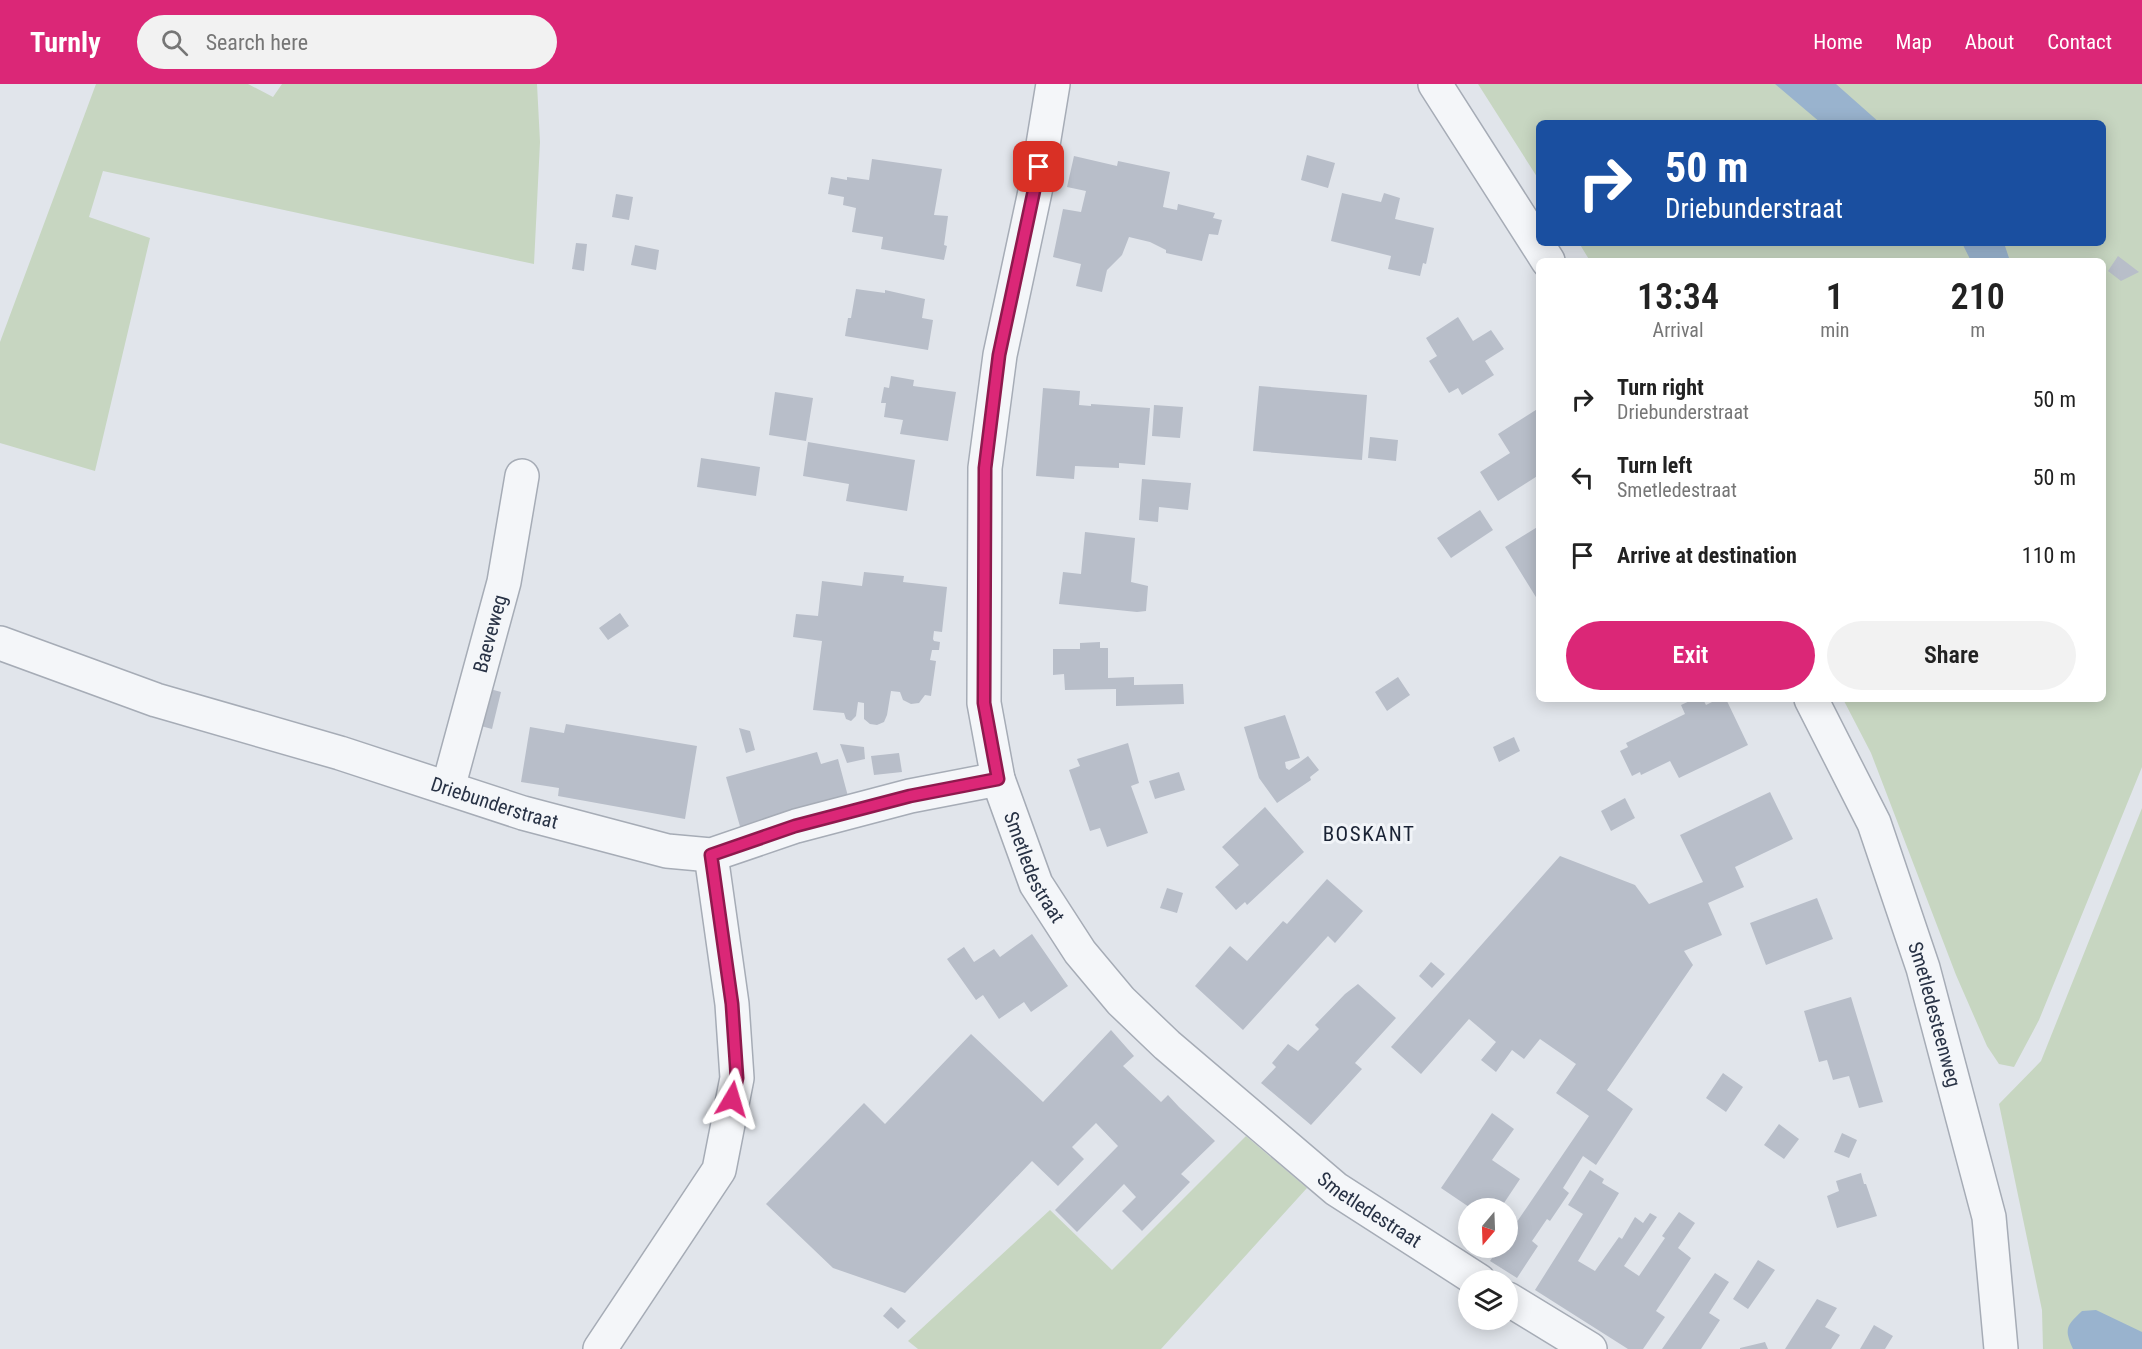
<!DOCTYPE html>
<html lang="en">
<head>
<meta charset="utf-8">
<style>
	:root { --surface:#fff; --page:#f2f2f2; --text:#222; --muted:#767676; --accent:#db2777 }
	body { margin:0; font-family:"Roboto Condensed",sans-serif; background:var(--page); color:var(--text); height:100vh; display:flex; flex-direction:column; font-size:22px; white-space:nowrap }
	* { box-sizing:border-box; margin:0 }
	p { font-size:20px; color:var(--muted) }
	.icon { flex:none; width:33px; height:33px; fill:none; stroke:currentColor; stroke-width:2; stroke-linecap:round; stroke-linejoin:round }
	.map { position:relative; flex:1; overflow:hidden }
	.drawer { position:absolute; left:1536px; top:174px; width:570px; height:444px; display:flex; flex-direction:column; background:var(--surface); border-radius:9px; box-shadow:0 3px 15px #0003 }
	.drawer>* { flex:none }
	.hud { position:absolute; left:1536px; top:36px; width:570px; height:126px; border-radius:9px; box-shadow:0 3px 15px #0003; background:#1a4fa0; color:#fff; overflow:hidden }
	.needle { width:39px; rotate:199deg }
	.tools { position:absolute; left:1458px; top:1114px; display:grid; gap:12px }
	.tools a { display:grid; place-items:center; width:60px; height:60px; border-radius:50%; background:var(--surface); box-shadow:0 3px 15px #0003; font-size:30px }
	.pin { position:absolute; display:grid; place-items:center; width:51px; height:51px; color:#fff; margin:-26px; border-radius:12px; box-shadow:0 3px 9px #0006 }
	.me { position:absolute; width:66px; margin:-33px; rotate:7deg; stroke-linejoin:round; filter:drop-shadow(0 0 4px #0008) }
	.turn { display:flex; align-items:center; gap:21px; height:126px; padding:0 30px; font-size:27px }
	.turn .icon { width:78px; height:78px; stroke-width:2.5 }
	.turn b { display:block; font-size:42px; line-height:51px }
	.eta { display:flex; justify-content:space-evenly; align-items:center; height:102px; text-align:center }
	.eta b { font-size:36px; font-weight:600; line-height:42px }
	.primary-button { display:flex; gap:12px; margin-top:auto; padding:12px 30px }
	.primary-button a { flex:1; height:69px; border-radius:36px; background:var(--accent); color:#fff; font-size:24px; font-weight:600; line-height:69px; text-align:center }
	.primary-button a+a { background:var(--page); color:var(--text) }
	ul { padding:0; list-style:none }
	li { display:flex; align-items:center; gap:18px; height:78px; padding:0 30px }
	li div { flex:1 }
	li b { display:block; font-size:22px }
	li em { font-style:normal }
	header { display:flex; align-items:center; gap:36px; box-sizing:border-box; height:84px; padding:0 30px; background:var(--accent); color:#fff }
	header strong { font-size:28px }
	nav { display:flex; gap:33px; margin-inline-start:auto; font-size:21px }
	.search { width:420px; height:54px; background:var(--page); display:flex; align-items:center; gap:15px; box-sizing:border-box; padding:0 21px; border-radius:33px; color:var(--muted); font-size:22px }
	.map>svg:first-child { display:block }
	.green { fill:#c7d6c1 }
	.water { fill:#99b3ce }
	.building { fill:#b8bec9 }
	.lines { fill:none; stroke-linecap:round; stroke-linejoin:round }
	.minor-casing { stroke:#a6acb6; stroke-width:36 }
	.minor { stroke:#f4f6f9; stroke-width:33 }
	.route-casing { stroke:#8e194d; stroke-width:15 }
	.route { stroke:#db2777; stroke-width:10 }
	.labels { text-anchor:middle; stroke-width:6; stroke-linejoin:round; paint-order:stroke }
	.street-label { font-size:20px; fill:#283245; stroke:#f1f4f8 }
	.neighbourhood-label { font-size:21px; letter-spacing:1.5px; fill:#1a2335; stroke:#f1f4f8 }
</style>
</head>
<body>
<header>
<strong>Turnly</strong>
<div class="search"><svg class="icon" aria-label="search" viewBox="0 0 24 24"><circle cx="10" cy="10" r="6"/><path d="M15 15l6 6"/></svg>Search here</div>
<nav><a>Home</a><a>Map</a><a>About</a><a>Contact</a></nav>
</header>
<div class="map">
<svg width="2142" height="1265" viewBox="0 0 2142 1265">
	<rect width="100%" height="100%" fill="#e1e5eb"/>
	<path class="green" d="M96 0H248L273 13 282 0H537L540 58 534 180 103 87 89 133 150 154 95 387 0 359V258Z
		M1478 0H2142V683L2039 936 2014 983 1999 980 1987 962 1956 891 1871 669 1843 615H2103V177H1590L1579 159H2103V39H1539V96Z
		M2142 724V1265H2043L2042 1226 1999 1020 2041 977Z
		M1246 1052 1307 1104 1161 1265H918L908 1257 1050 1126 1112 1186Z"/>
	<path class="water" d="M1775 0H1836L1880 39H1821Z
		M1962 159H2004L2010 177H1971Z
		M2096 1226 2142 1248V1265H2073C2064 1245 2066 1242 2082 1227Z"/>
	<path class="building" d="M1307 71 1335 79 1328 104 1301 96Z
		M1074 72 1117 82 1118 77 1170 88 1163 123 1177 126 1178 120 1215 129 1213 134 1222 136 1218 151 1209 150 1202 177 1166 169V166L1150 158 1129 153 1122 171 1107 186 1102 208 1076 202 1081 180 1053 173 1063 125 1081 128 1086 107 1067 103Z
		M872 75 942 85 934 131 948 132 944 161 947 162 944 176 881 165 883 153 852 148 856 124 843 121 844 113 828 110 831 93 847 96V93L869 96Z
		M1342 109 1381 118 1384 109 1400 114 1395 135 1434 144 1426 180 1423 179 1420 192 1388 185 1391 172 1331 157Z
		M616 110 633 113 629 136 612 133Z
		M576 159 587 160 584 187 572 185Z
		M635 161 659 166 656 186 631 181Z
		M2118 172 2139 188 2121 197 2108 187Z
		M856 205 885 209V206L925 215 922 234 933 236 928 266 845 252 848 234H851Z
		M1458 233 1473 257 1491 246 1504 265 1485 277 1494 291 1462 311 1458 304 1449 309 1429 277 1437 272 1426 254Z
		M891 292 914 296 913 302 956 308 948 357 900 350 903 336 884 333 886 319H881L884 303 889 304Z
		M1259 302 1367 311 1362 376 1253 367Z
		M1043 304 1080 307 1079 321 1091 322V320L1150 324 1145 381 1119 379V384L1075 382 1074 395 1036 392Z
		M775 308 813 314 806 357 769 351Z
		M1154 321 1183 323 1180 354 1152 352Z
		M1539 324V391L1498 417 1480 388 1510 369 1498 350Z
		M1370 353 1398 356 1396 377 1368 374Z
		M808 358 915 376 907 427 846 417 849 400 803 392Z
		M701 374 760 383 756 412 697 403Z
		M1142 395 1191 399 1188 426 1159 423 1158 438 1139 436Z
		M1480 426 1493 446 1451 474 1437 454Z
		M1539 442V518L1505 463Z
		M1085 448 1135 454 1131 498 1148 502 1146 527 1137 528 1059 520 1063 488 1081 490Z
		M864 488 904 492 903 498 947 503 942 548 934 547 933 555 934 557 940 558 939 566H932L930 576 936 577 931 612 925 611 919 619 911 620 903 616 900 608 891 607 887 631 884 638 877 641 870 640 864 635V619L858 618 856 632 851 637 846 635 844 629 813 626 822 557 793 553 796 530 818 532 822 497 862 502Z
		M620 529 629 542 608 556 599 544Z
		M1100 558V564H1108V594L1134 593V601L1183 600 1184 620 1116 622V605L1065 606 1064 590 1053 591V565H1080V559Z
		M1398 593 1410 611 1387 627 1375 608Z
		M490 605 501 608 492 645 481 642Z
		M1694 615H1703L1706 621 1718 615H1726L1748 661 1679 694 1670 677 1641 691 1640 688 1632 692 1620 667 1628 663 1626 659 1685 630 1681 621Z
		M1285 631 1300 674 1285 678 1286 684 1289 686 1308 672 1319 686 1310 693 1311 696 1277 719 1259 694 1244 643Z
		M566 640 697 662 685 735 558 712 559 704 521 698 530 643 564 649Z
		M739 644 750 647 755 666 746 669Z
		M1514 653 1520 667 1499 678 1493 663Z
		M1128 659 1139 699 1131 702 1148 749 1107 763 1100 744 1090 747 1069 686 1080 682 1077 675Z
		M840 660 864 663 865 675 847 679Z
		M817 668 821 680 838 675 849 716 741 746 726 693Z
		M899 669 902 688 874 691 871 672Z
		M1179 688 1185 706 1155 715 1149 697Z
		M1770 708 1793 755 1735 783 1744 803 1708 819 1722 851 1684 867 1693 881 1607 1006 1633 1025 1596 1081 1583 1072 1563 1104 1569 1109 1550 1137 1547 1135 1532 1157 1538 1162 1517 1194 1490 1177 1499 1164H1508V1151L1589 1032 1556 1009 1576 980 1540 955 1524 975 1512 966 1496 988 1481 976 1496 958 1469 935 1421 990 1391 963 1560 772 1635 801 1649 820 1703 798 1680 751Z
		M1625 714 1635 734 1611 747 1601 727Z
		M1265 723 1304 768 1247 821 1245 818 1236 826 1215 803 1239 781 1222 763Z
		M1327 795 1363 827 1335 859 1328 852 1243 946 1195 902 1230 862 1247 877 1283 837 1287 840Z
		M1167 804 1183 809 1177 829 1160 824Z
		M1817 814 1833 855 1766 881 1750 839Z
		M1032 850 1068 902 1031 928 1024 918 999 935 983 911 976 916 947 875 964 863 974 878 994 865 1000 873Z
		M1431 878 1445 890 1432 904 1419 892Z
		M1358 900 1396 934 1355 979 1362 985 1311 1041 1261 999 1276 983 1272 979 1288 960 1298 967 1319 945 1315 941 1345 910Z
		M1851 913 1883 1018 1859 1024 1849 992 1833 996 1827 976 1819 978 1804 927Z
		M1111 946 1134 972 1123 982 1161 1018 1168 1011 1179 1023 1215 1057 1181 1090 1190 1098 1142 1147 1122 1127 1136 1113 1124 1100 1077 1148 1055 1126 1118 1062 1096 1039 1072 1063 1084 1075 1058 1102 1032 1077 905 1209 833 1184 766 1120 864 1019 885 1040 971 950 1043 1018Z
		M1723 989 1743 1003 1726 1028 1706 1014Z
		M1492 1029 1514 1045 1492 1076 1520 1095 1500 1125H1472L1441 1104Z
		M1779 1040 1799 1055 1784 1075 1764 1061Z
		M1842 1049 1857 1056 1849 1074 1834 1068Z
		M1590 1086 1604 1095 1602 1099 1619 1109 1578 1177 1595 1187 1619 1153 1622 1155 1635 1133 1643 1139 1650 1129 1657 1133 1624 1182 1639 1192 1665 1154 1662 1152 1679 1128 1695 1139 1678 1164 1691 1174 1656 1227 1665 1233 1643 1265H1628L1535 1206 1583 1130 1568 1121Z
		M1861 1089 1864 1100H1866L1877 1132 1837 1144 1827 1112 1839 1107 1836 1097Z
		M1758 1176 1775 1186 1748 1225 1733 1215Z
		M1715 1189 1729 1198 1709 1229 1720 1236 1701 1265H1662Z
		M1817 1215 1837 1224 1825 1243 1840 1251 1831 1265H1785Z
		M891 1223 906 1237 898 1245 883 1232Z
		M1874 1241 1893 1252 1885 1265H1860Z
		M1765 1258 1768 1265H1740V1264Z"/>
	<g class="lines">
		<defs>
			<g id="minor">
				<path id="s1" d="M1053 0 1036 103 1000 271 985 384 984 619 998 695 1036 800 1080 868 1121 917 1167 961 1336 1105 1479 1197"/>
				<path d="M1435 0 1548 177"/>
				<path id="s2" d="M0 559 156 616 340 669 523 729 667 767 711 771 796 742 910 712 998 695"/>
				<path id="s3" d="M1811 615 1874 739 1923 884 1989 1133 2001 1265"/>
				<path id="s4" d="M448 704 504 498 522 392"/>
				<path d="M1508 1215 1590 1265"/>
				<path d="M600 1265 719 1086 737 994 732 920 711 771"/>
			</g>
		</defs>
		<use href="#minor" class="minor-casing"/>
		<use href="#minor" class="minor"/>
	</g>
	<g class="lines">
		<defs>
			<path id="route" d="M732 1015 737 994 732 920 711 771 795 742 910 712 998 695 984 619 985 384 999 271 1039 83"/>
		</defs>
		<use href="#route" class="route-casing"/>
		<use href="#route" class="route"/>
	</g>
	<g class="labels">
		<g class="street-label">
			<text dy="7" stroke="none"><textPath href="#s4" startOffset="160">Baeveweg</textPath></text>
			<text dy="7" stroke="none"><textPath href="#s2" startOffset="520">Driebunderstraat</textPath></text>
			<text dy="7" stroke="none"><textPath href="#s1" startOffset="798">Smetledestraat</textPath></text>
			<text dy="7" stroke="none"><textPath href="#s3" startOffset="340">Smetledesteenweg</textPath></text>
			<text dy="7" stroke="none"><textPath href="#s1" startOffset="1284">Smetledestraat</textPath></text>
		</g>
		<g class="neighbourhood-label">
			<text x="1369" y="757">BOSKANT</text>
		</g>
	</g>
</svg>
<div class="tools">
<a><svg class="needle" viewBox="-14 -14 28 28"><path d="M0-13l5 13h-10z" fill="#e53935"/><path d="M0 13l5-13h-10z" fill="#767676"/></svg></a>
<a><svg class="icon" aria-label="layers" viewBox="0 0 24 24"><path d="M12 4l9 5-9 5-9-5zM3 14l9 5 9-5"/></svg></a>
</div>
<div class="pin" style="left:1039px;top:83px;background:#d93025"><svg class="icon" aria-label="arrive" viewBox="0 0 24 24"><path d="M6 21V4h12l-3 4 3 4H6"/></svg></div>
<svg class="me" style="left:732px;top:1015px" viewBox="-20 -20 40 40"><path d="M0-17L14 15 0 8-14 15z" fill="#db2777" stroke="#fff" stroke-width="4"/></svg>
<div class="hud">
<div class="turn"><svg class="icon" aria-label="right" viewBox="0 0 24 24"><path d="M7 20v-9h11M14 6l5 5-5 5"/></svg><div><b>50 m</b>Driebunderstraat</div></div>
</div>
<section class="drawer">
<div class="eta">
<div><b>13:34</b><p>Arrival</p></div>
<div><b>1</b><p>min</p></div>
<div><b>210</b><p>m</p></div>
</div>
<ul>
<li><svg class="icon" aria-label="right" viewBox="0 0 24 24"><path d="M7 20v-9h11M14 6l5 5-5 5"/></svg><div><b>Turn right</b><p>Driebunderstraat</p></div><em>50 m</em></li>
<li><svg class="icon" aria-label="left" viewBox="0 0 24 24"><path d="M17 20v-9H6M10 6l-5 5 5 5"/></svg><div><b>Turn left</b><p>Smetledestraat</p></div><em>50 m</em></li>
<li><svg class="icon" aria-label="arrive" viewBox="0 0 24 24"><path d="M6 21V4h12l-3 4 3 4H6"/></svg><div><b>Arrive at destination</b></div><em>110 m</em></li>
</ul>
<div class="primary-button"><a>Exit</a><a>Share</a></div>
</section>
</div>
</body>
</html>
